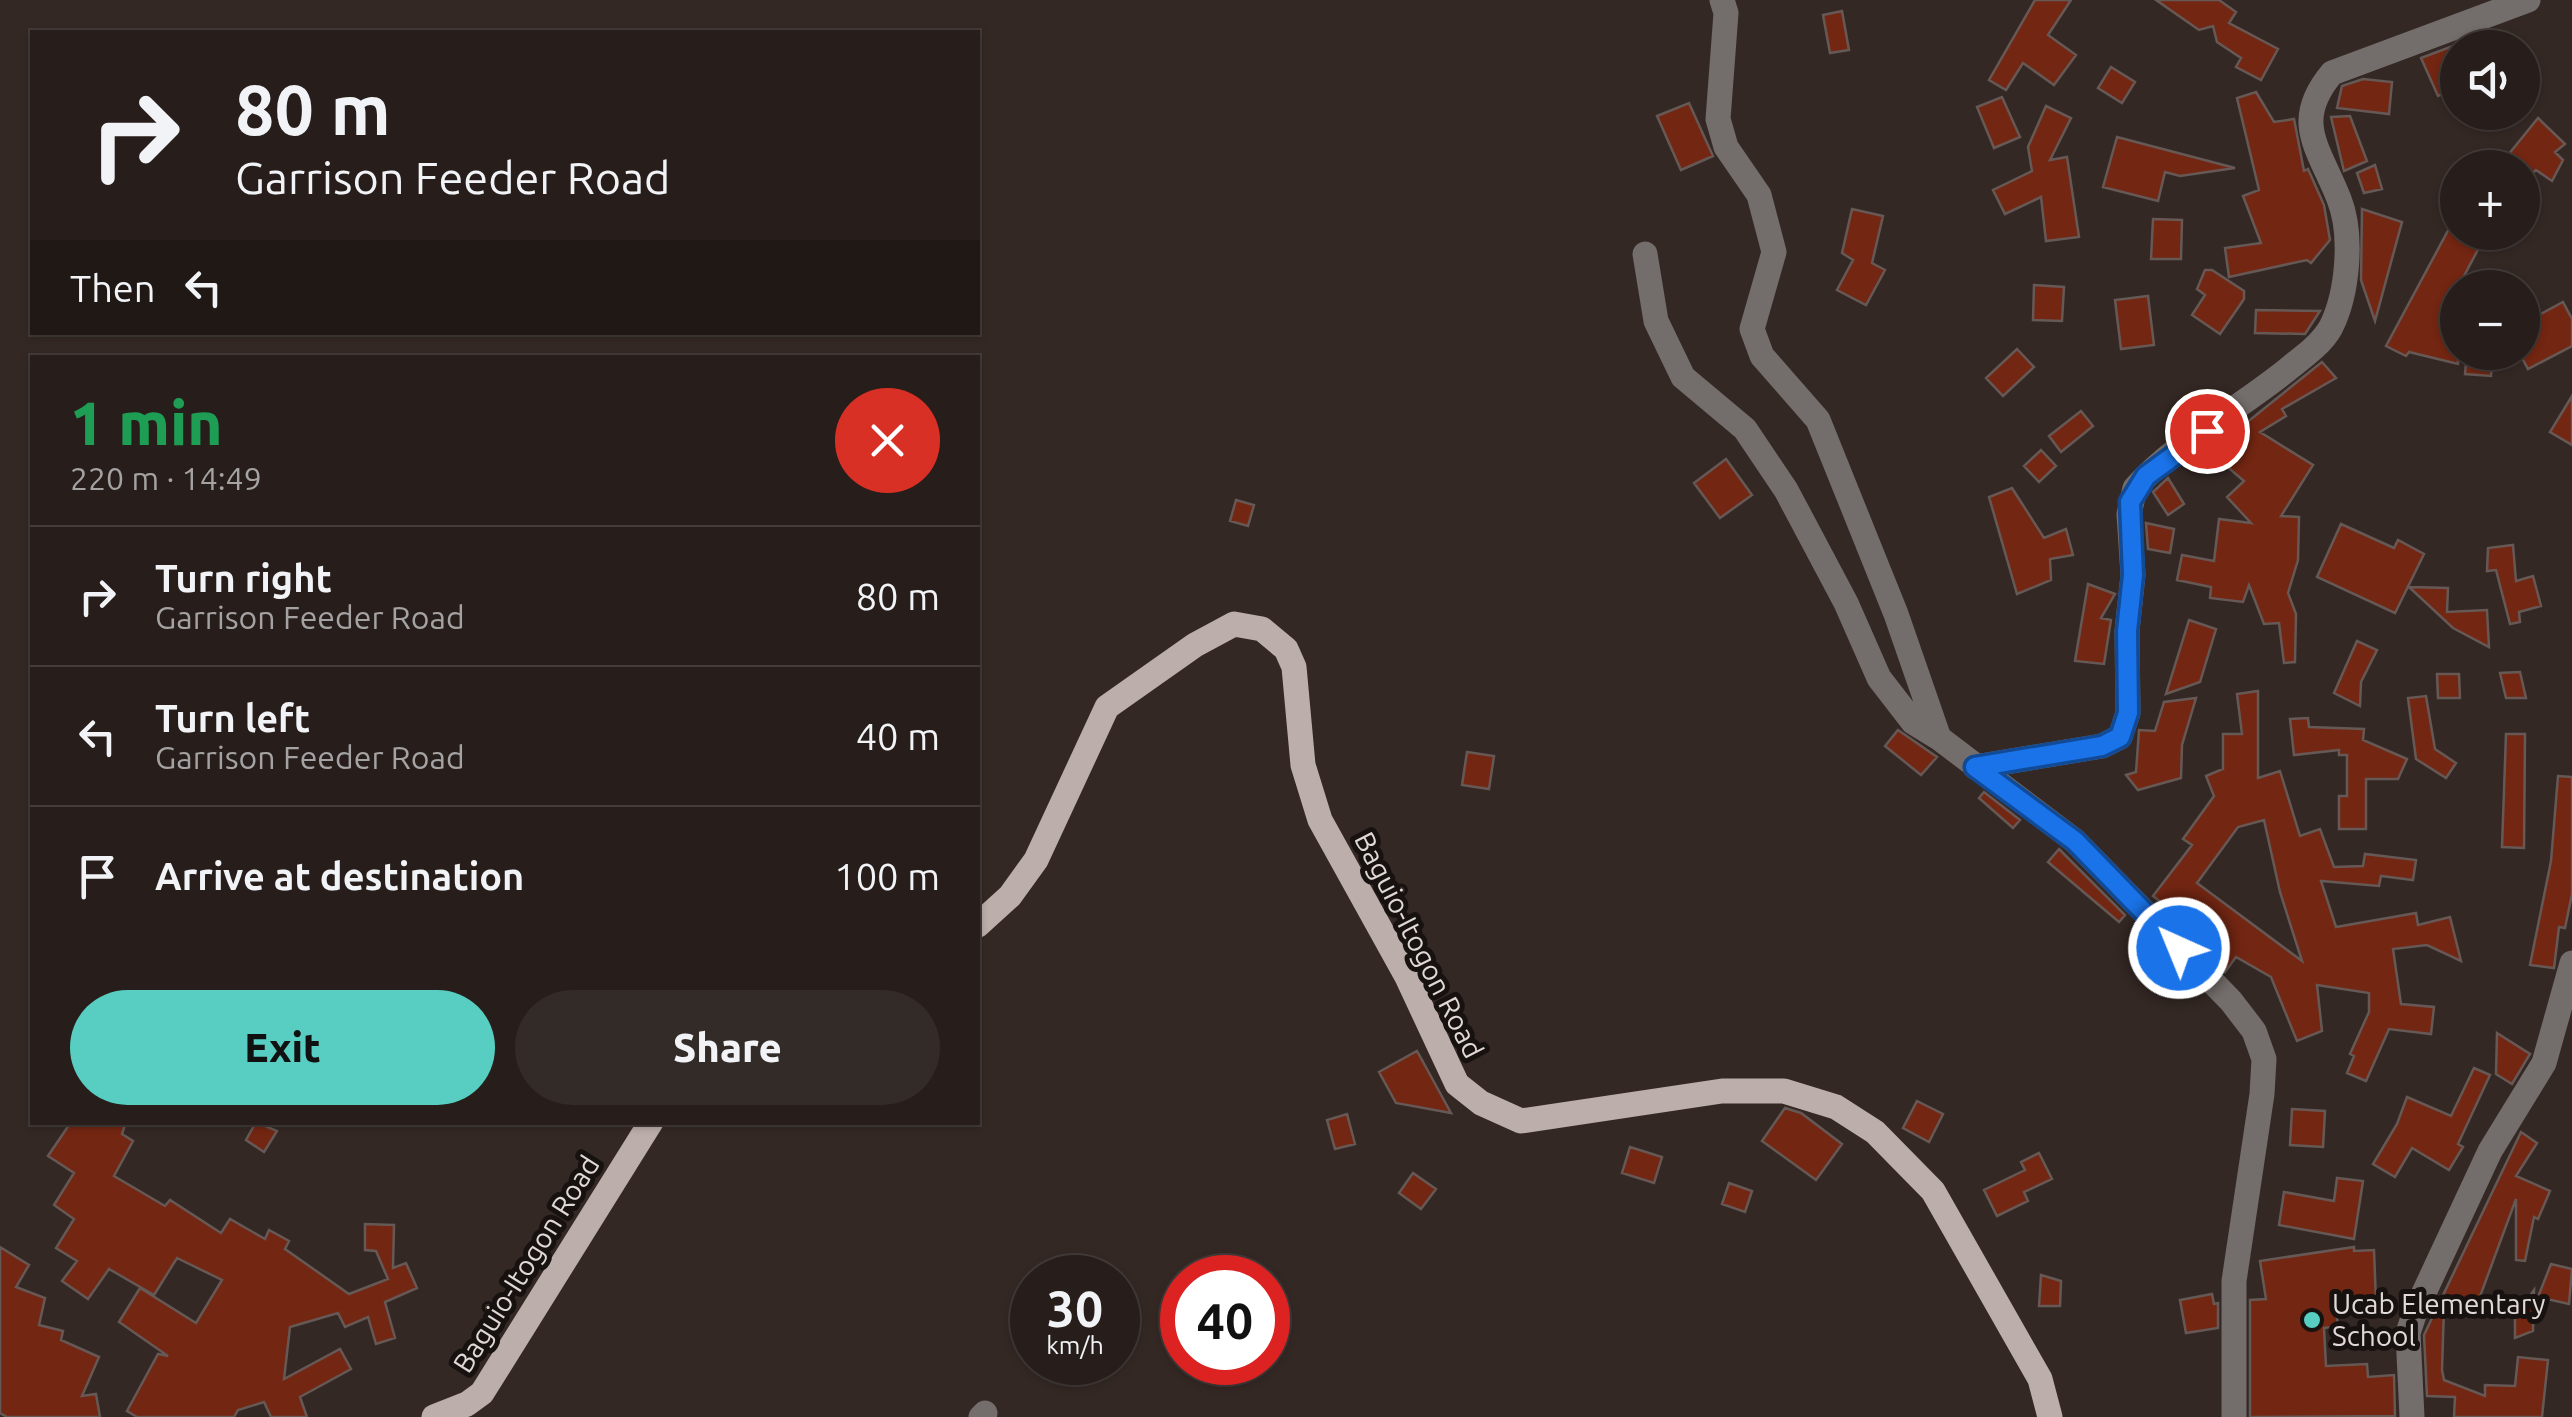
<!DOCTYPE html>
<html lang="en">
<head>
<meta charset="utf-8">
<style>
	:root { --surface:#271e1b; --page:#332b28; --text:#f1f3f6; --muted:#a4a2a3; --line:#433c3a; --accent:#57cec1 }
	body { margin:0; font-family:Ubuntu,sans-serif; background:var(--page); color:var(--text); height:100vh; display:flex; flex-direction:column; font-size:38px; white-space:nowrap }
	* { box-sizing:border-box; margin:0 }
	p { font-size:32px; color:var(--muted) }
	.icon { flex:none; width:55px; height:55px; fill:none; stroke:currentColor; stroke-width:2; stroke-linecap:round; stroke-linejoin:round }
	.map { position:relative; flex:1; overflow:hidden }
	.panel { position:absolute; left:30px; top:355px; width:950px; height:770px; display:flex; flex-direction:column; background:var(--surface); border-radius:0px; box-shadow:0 2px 8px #0004,0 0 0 2px var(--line) }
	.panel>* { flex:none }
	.guide { position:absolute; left:30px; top:30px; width:950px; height:305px; border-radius:0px; box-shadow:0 2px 8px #0004,0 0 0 2px var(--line); background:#271e1b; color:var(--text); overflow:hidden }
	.controls { position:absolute; left:2440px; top:30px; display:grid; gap:20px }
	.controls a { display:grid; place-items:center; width:100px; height:100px; border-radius:50%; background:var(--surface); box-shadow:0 2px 8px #0004,0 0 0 2px var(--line); font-size:50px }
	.speed { position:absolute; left:1010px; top:1255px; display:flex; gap:20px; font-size:50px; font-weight:700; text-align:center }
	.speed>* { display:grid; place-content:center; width:130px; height:130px; border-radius:50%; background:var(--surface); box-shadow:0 2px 8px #0004,0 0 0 2px var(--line); line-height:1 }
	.speed small { font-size:25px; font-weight:400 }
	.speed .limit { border:15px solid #d22; background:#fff; color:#111 }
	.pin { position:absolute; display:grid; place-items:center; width:85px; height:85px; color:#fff; margin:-42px; border:5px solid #fff; border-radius:50%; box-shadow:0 2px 10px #0007 }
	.me { position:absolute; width:110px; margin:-55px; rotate:316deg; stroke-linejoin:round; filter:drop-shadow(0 0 8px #0008) }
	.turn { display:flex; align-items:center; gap:35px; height:210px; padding:0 40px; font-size:45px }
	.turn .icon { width:130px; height:130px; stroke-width:2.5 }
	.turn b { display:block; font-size:70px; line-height:85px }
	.then { display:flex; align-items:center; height:95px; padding:0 40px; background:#0003; gap:20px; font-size:38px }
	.round { display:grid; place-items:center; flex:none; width:105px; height:105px; border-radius:52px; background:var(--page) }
	.head { display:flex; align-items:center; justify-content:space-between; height:170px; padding:0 40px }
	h1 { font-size:60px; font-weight:800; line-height:75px; color:#1e9e55 }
	.button { display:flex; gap:20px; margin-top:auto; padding:20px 40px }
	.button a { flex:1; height:115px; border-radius:60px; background:var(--accent); color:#111; font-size:40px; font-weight:800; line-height:115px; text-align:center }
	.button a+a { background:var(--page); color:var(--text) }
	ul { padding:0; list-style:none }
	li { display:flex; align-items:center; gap:30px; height:140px; padding:0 40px; border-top:2px solid var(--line) }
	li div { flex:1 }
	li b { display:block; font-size:38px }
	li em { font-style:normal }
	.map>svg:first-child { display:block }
	.building { fill:#732612; stroke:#665855; stroke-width:2.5; fill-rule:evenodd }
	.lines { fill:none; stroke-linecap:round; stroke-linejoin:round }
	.minor { stroke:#736d6b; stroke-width:25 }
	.major { stroke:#bcaeaa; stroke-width:25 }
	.route-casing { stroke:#114b97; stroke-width:25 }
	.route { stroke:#1a73e8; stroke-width:18 }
	.poi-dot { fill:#57cec1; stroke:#171210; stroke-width:4 }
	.labels { text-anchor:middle; stroke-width:10; stroke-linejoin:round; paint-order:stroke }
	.street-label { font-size:28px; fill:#e1d9d7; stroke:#171210 }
	.poi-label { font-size:28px; fill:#e1d9d7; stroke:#171210; text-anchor:start }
</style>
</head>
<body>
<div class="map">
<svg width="2572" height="1417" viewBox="0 0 2572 1417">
	<rect width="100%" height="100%" fill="#342824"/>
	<path class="building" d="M2035 0H2071L2048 35 2076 55 2054 85 2023 63 2006 90 1989 80Z
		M2156 0H2219L2236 12 2229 23 2278 49 2261 80 2236 67 2241 58 2217 42 2213 26 2199 30Z
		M1842 11 1849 50 1830 53 1823 15Z
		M2458 44V88L2438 96 2421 58Z
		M2111 67 2135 82 2122 103 2098 88Z
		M2363 79 2392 82 2389 114 2337 108 2342 86Z
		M2256 92 2274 122 2294 119 2304 171 2308 169 2324 205 2330 240 2311 263 2307 260 2229 277 2225 248 2261 243 2243 196 2259 190 2237 98Z
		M2002 97 2020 137 1994 148 1977 107Z
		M1689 103 1713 156 1681 170 1657 116Z
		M2046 106 2071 118 2050 160 2067 157 2079 237 2046 241 2041 197 2005 214 1993 190 2032 171 2028 147Z
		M2350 116 2367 161 2344 171 2331 117Z
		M2538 118 2565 144 2555 152 2563 160 2552 181 2536 170 2530 175 2508 155Z
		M2117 137 2235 168 2180 176 2165 172 2158 201 2103 187Z
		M2375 165 2382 189 2364 193 2357 173Z
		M1852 209 1883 216 1872 263 1885 270 1866 305 1837 290 1853 260 1842 253Z
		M2362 209 2402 222 2375 321 2361 280Z
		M2153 219 2182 220 2181 259H2151Z
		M2451 225 2482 242 2447 308 2458 311V364L2409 352 2406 356 2386 346Z
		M2205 270H2212L2244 291V299L2220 334 2192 315 2205 295 2197 289Z
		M2034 285 2064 287 2062 321 2033 320Z
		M2148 296 2154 345 2121 349 2115 300Z
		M2563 302 2572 319V346L2528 369 2522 358V324Z
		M2256 310 2320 311 2305 334 2255 333Z
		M2017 349 2034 367 2003 396 1986 378Z
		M2467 352H2493L2491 376 2465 374Z
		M2322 362 2336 378 2282 409 2286 416 2260 432 2313 465 2281 516 2299 517 2298 560 2288 593 2296 614 2295 662 2284 663 2279 623 2264 624 2249 585 2243 602 2210 598 2211 587 2177 580 2182 555 2214 561 2219 519 2251 523 2227 497 2244 481 2210 452Z
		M2572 396V445L2550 432Z
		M2081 411 2093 426 2061 452 2049 436Z
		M2041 450 2056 466 2039 482 2024 466Z
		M1726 459 1752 495 1720 518 1694 483Z
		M2168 478 2184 504 2168 515 2153 492Z
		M2012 488 2044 538 2066 529 2073 555 2050 559 2051 580 2017 594 1989 497Z
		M1236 500 1254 505 1248 526 1230 521Z
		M2146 523 2174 529 2170 553 2148 549Z
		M2341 524 2394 548 2398 540 2424 554 2395 613 2317 577Z
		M2513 545 2516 581 2533 576 2541 606 2519 612 2520 622 2510 624 2496 570 2487 571 2488 548Z
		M2088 584 2115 594 2101 618 2111 620 2104 664 2075 661Z
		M2409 587 2448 588 2447 612 2487 610 2489 647 2453 628Z
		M2189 620 2216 629 2200 682 2166 694Z
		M2357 641 2377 650 2361 682 2360 706 2334 693Z
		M2520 672 2526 698H2506L2500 673Z
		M2437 674H2459L2460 698H2438Z
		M2258 691V778L2280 771 2300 836 2320 829 2334 867 2363 866 2365 854 2416 860 2413 880 2381 876 2379 886 2321 881 2336 927 2416 913 2418 925 2450 917 2461 961 2427 945 2393 949 2401 1004 2434 1007 2431 1034 2389 1029 2366 1081 2347 1073 2354 1056 2350 1054 2369 1012V993L2317 985 2322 1031 2297 1041 2271 977 2236 957 2225 972 2200 946 2209 939 2153 896 2192 845 2183 839 2214 796 2206 776 2223 769V734H2242L2237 694ZM2264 820 2280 892 2302 961 2197 883 2238 827Z
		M2426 696 2435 749 2456 763 2446 778 2416 759 2408 698Z
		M2196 698 2182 745 2181 778 2138 790 2126 775 2136 772 2139 730 2155 731 2164 702Z
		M2308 718 2309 727 2364 729 2363 740 2407 759 2398 779H2366V829H2339V796H2347V755H2339V750L2294 755 2290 719Z
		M1898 730 1937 757 1921 775 1885 746Z
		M2506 734H2525L2524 848 2502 847Z
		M1467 752 1494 756 1489 789 1462 785Z
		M2558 776 2572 777V894L2565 928 2559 927 2554 968 2530 965 2551 861Z
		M1984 792 2020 820 2013 828 1979 798Z
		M2059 849 2125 915 2119 922 2048 862Z
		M2497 1033 2530 1054 2512 1084 2496 1074Z
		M1417 1051 1422 1060 1451 1113 1396 1103 1379 1072Z
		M2474 1068 2490 1075 2458 1144 2463 1147 2449 1170 2412 1148 2395 1177 2373 1164 2397 1124 2407 1097 2451 1116Z
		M1917 1101 1943 1114 1929 1142 1903 1128Z
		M1785 1108 1801 1113 1842 1144 1816 1180 1762 1141Z
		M2292 1109 2325 1111 2323 1147 2290 1145Z
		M1347 1114 1355 1144 1335 1149 1327 1120Z
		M71 1122H126L122 1134 133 1141 114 1176 165 1206 170 1200 221 1233 230 1219 265 1239 269 1230 289 1241 285 1249 349 1294 388 1279 376 1251 365 1250V1224L394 1225 393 1268 406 1263 417 1288 385 1302 395 1338 376 1344 368 1317 345 1327 338 1313 290 1327 284 1379 340 1349 351 1369 300 1397 307 1417H271L264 1402 238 1410 234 1417H137L127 1411 158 1354 168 1356 119 1322 140 1288 196 1323 222 1280 177 1258 154 1295 109 1269 88 1299 62 1281 77 1261 56 1248 74 1219 54 1205 74 1173 48 1156Z
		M256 1122 277 1131 264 1152 246 1140Z
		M2521 1132 2537 1143 2516 1176 2550 1191 2538 1219 2534 1217 2525 1261 2516 1260V1199L2472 1318 2444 1308 2442 1370 2444 1380 2485 1396V1385L2515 1386 2518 1357 2548 1360 2542 1417H2454L2455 1397 2427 1396 2424 1335Z
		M1630 1147 1662 1157 1654 1183 1622 1173Z
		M2039 1153 2052 1179 2024 1192 2028 1201 1997 1216 1984 1190 2025 1170 2021 1162Z
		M1413 1173 1436 1189 1421 1209 1399 1193Z
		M2337 1178 2363 1181 2354 1239 2279 1225 2284 1192 2334 1201Z
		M1729 1183 1752 1191 1745 1212 1722 1204Z
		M0 1247 29 1265 16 1287 45 1298 39 1325 63 1331 61 1340 99 1357 82 1396 96 1394 100 1417H7L0 1413Z
		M2354 1247V1251L2374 1250 2376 1301 2335 1303 2338 1326 2324 1328 2326 1366 2367 1364 2368 1377 2394 1375 2395 1416 2250 1417V1300L2266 1299 2260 1261Z
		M2551 1264 2572 1269 2569 1304 2538 1297Z
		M2041 1275 2061 1281 2060 1306H2039Z
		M2534 1290 2533 1331 2515 1338V1317Z
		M2212 1294 2214 1304 2218 1303V1328L2186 1333 2180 1300Z"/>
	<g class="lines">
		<path class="minor" d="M1722 0 1726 13 1718 119 1726 147 1759 195 1774 252 1752 329 1762 356 1818 420 1896 614 1939 738 2075 841 2231 1001 2254 1031 2264 1059 2262 1094 2234 1281V1417
			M1645 254 1656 321 1683 377 1745 429 1786 490 1846 603 1879 678 1913 722 1939 738
			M1975 767 2102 746 2120 737 2128 713 2127 631 2133 575 2129 514 2135 488C2178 440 2243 407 2293 365 2306 355 2323 342 2331 327 2348 293 2353 234 2339 199 2319 148 2291 122 2332 73L2528 0
			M981 1417 985 1413
			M2412 1417 2408 1333 2415 1312 2490 1151 2544 1063 2572 963"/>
		<path class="major" d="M978 925 1010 896 1036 860 1107 707 1195 645 1234 624 1262 629 1286 649 1294 667 1303 765 1320 820 1407 977 1457 1084 1481 1103 1521 1121 1722 1091H1784L1836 1107 1875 1132 1933 1191 2040 1379 2050 1417
			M434 1417 467 1404 482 1393 651 1122"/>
	</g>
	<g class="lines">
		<defs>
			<path id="route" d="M2179 948 2075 841 1975 767 2102 746 2120 737 2128 713 2127 631 2133 575 2130 502 2146 476 2207 431"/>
		</defs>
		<use href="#route" class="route-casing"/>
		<use href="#route" class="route"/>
	</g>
	<circle class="poi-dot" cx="2312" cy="1320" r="10"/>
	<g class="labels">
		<g class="street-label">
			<text transform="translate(1419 945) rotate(63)" y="10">Baguio-Itogon Road</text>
			<text transform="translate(526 1264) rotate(-58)" y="10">Baguio-Itogon Road</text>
		</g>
		<g class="poi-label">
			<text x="2332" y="1314">Ucab Elementary<tspan x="2332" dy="32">School</tspan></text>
		</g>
	</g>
</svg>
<div class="controls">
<a><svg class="icon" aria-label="sound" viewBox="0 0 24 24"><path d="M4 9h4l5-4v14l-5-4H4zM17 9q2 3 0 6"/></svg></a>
<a>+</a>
<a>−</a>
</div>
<div class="speed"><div>30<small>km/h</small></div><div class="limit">40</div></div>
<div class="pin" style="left:2207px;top:431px;background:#d93025"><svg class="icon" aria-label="arrive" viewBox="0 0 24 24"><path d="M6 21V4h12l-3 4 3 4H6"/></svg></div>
<svg class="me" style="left:2179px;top:948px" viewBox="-20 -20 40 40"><circle r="17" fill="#1a73e8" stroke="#fff" stroke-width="3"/><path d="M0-11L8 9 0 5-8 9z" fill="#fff"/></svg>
<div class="guide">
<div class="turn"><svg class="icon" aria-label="right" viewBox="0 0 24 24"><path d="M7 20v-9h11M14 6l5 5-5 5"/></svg><div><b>80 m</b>Garrison Feeder Road</div></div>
<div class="then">Then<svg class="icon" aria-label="left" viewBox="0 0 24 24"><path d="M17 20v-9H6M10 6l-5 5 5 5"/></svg></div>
</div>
<section class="panel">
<div class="head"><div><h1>1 min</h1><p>220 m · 14:49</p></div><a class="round" style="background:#d93025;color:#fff"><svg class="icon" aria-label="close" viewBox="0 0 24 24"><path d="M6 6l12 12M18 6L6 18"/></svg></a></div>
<ul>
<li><svg class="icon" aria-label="right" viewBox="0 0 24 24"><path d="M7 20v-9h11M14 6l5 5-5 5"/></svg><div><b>Turn right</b><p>Garrison Feeder Road</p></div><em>80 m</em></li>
<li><svg class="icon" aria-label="left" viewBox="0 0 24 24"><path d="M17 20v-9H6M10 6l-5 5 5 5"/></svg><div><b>Turn left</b><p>Garrison Feeder Road</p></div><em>40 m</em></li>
<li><svg class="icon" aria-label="arrive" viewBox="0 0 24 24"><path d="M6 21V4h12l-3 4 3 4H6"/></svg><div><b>Arrive at destination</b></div><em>100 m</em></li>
</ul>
<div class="button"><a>Exit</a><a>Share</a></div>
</section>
</div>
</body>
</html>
